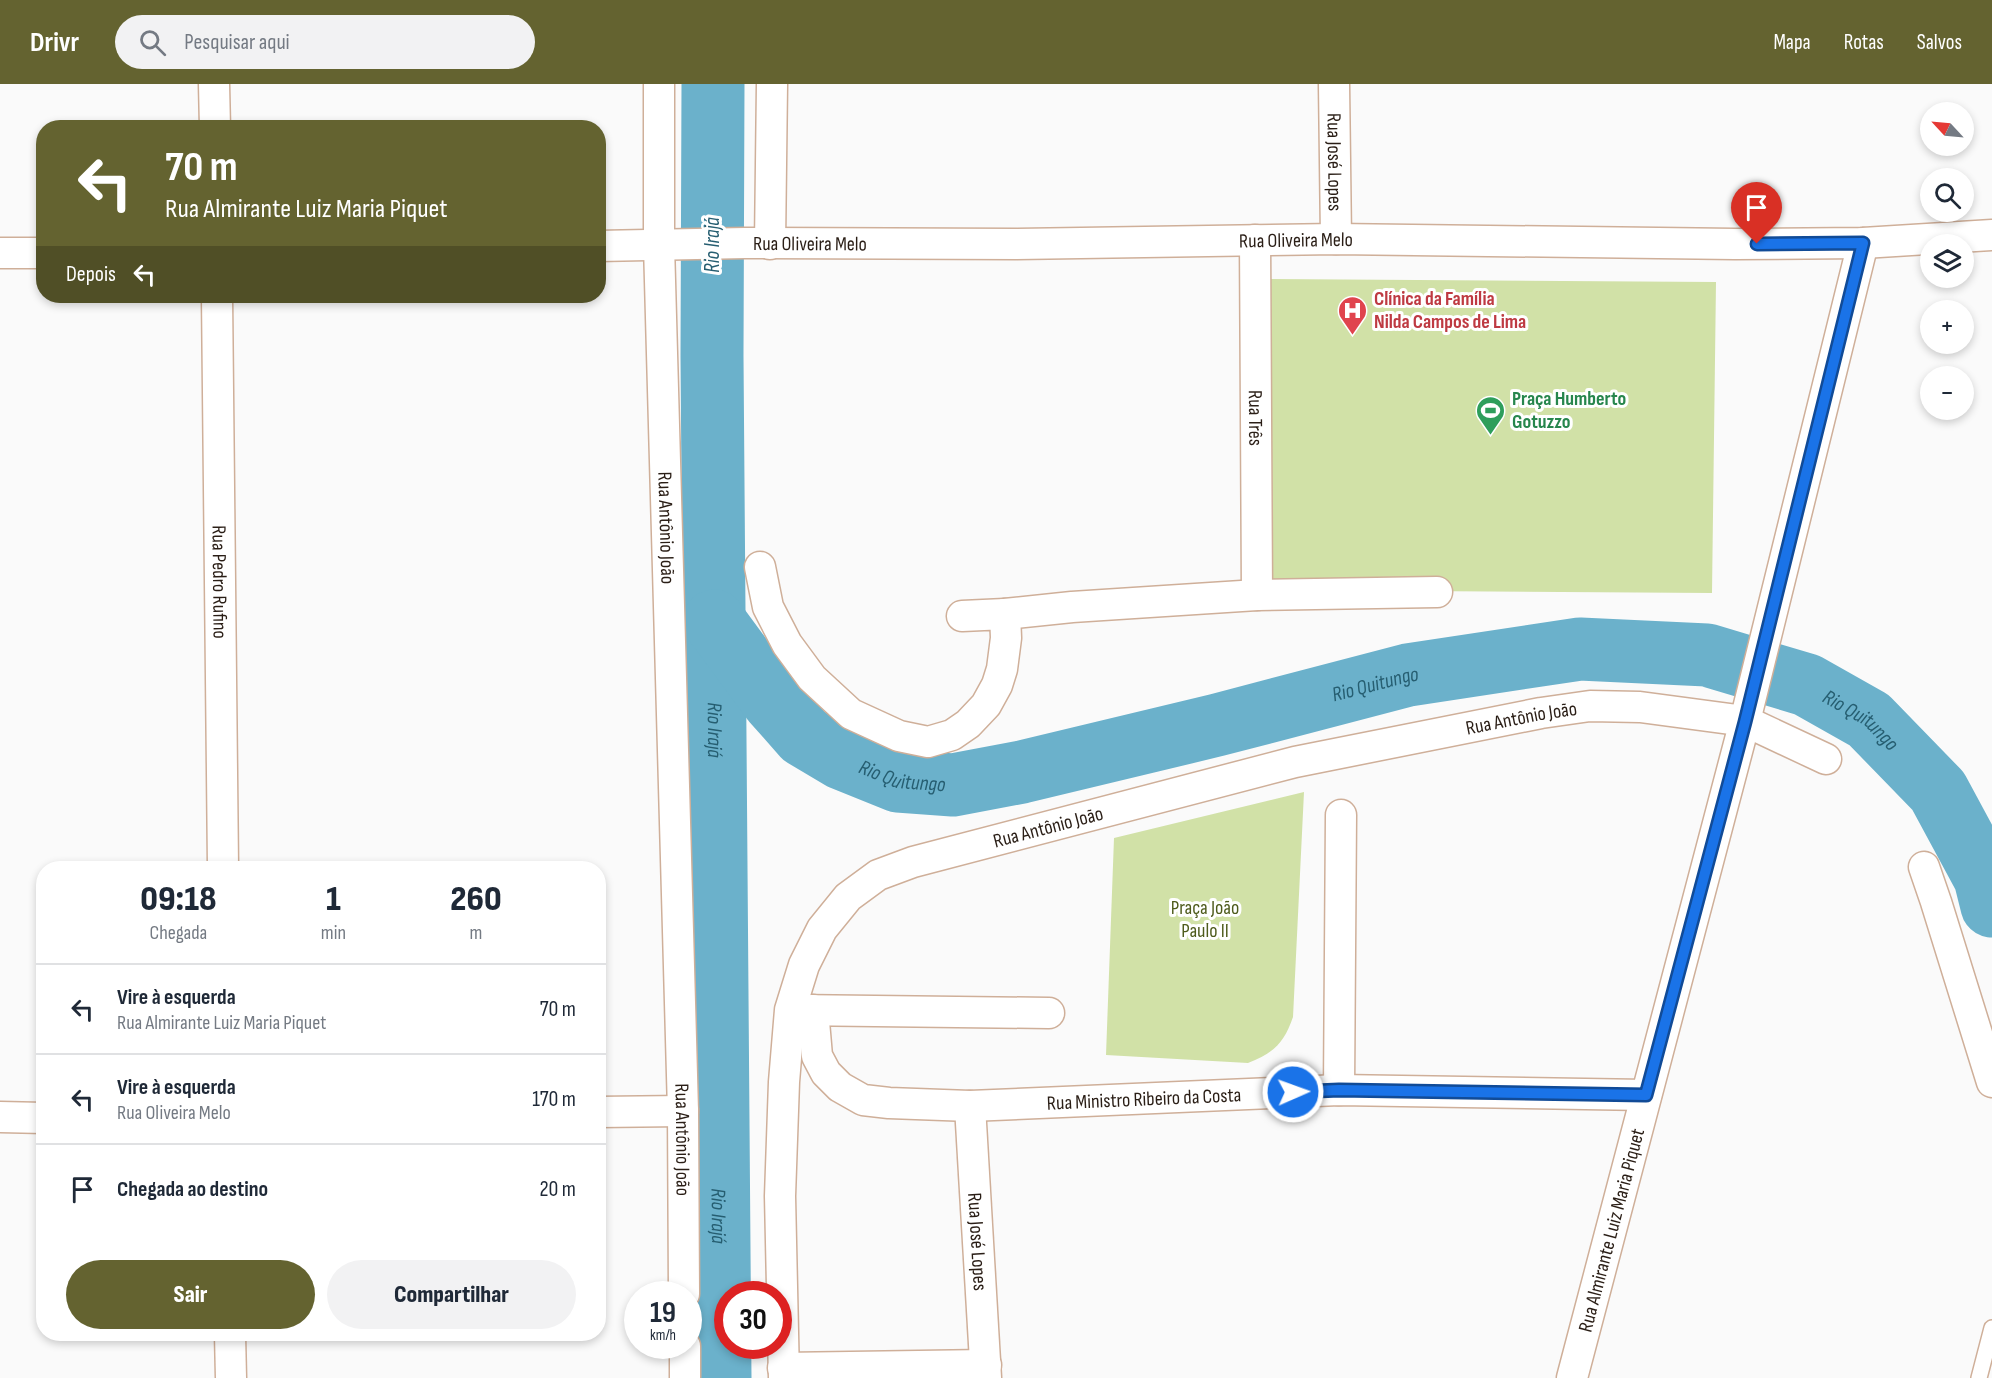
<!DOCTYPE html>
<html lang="pt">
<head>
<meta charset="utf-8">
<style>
	:root { --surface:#fff; --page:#f2f2f3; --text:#1f2937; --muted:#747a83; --line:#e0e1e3; --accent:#646330 }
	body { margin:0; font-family:"Sofia Sans Condensed",sans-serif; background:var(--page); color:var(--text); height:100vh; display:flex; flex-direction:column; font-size:22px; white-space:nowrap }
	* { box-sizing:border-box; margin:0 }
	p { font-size:20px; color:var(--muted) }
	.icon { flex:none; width:33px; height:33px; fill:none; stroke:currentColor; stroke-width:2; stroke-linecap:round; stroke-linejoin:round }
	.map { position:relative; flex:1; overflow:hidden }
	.details { position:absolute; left:36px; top:777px; width:570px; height:480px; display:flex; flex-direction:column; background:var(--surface); border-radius:24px; box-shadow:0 3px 9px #0003 }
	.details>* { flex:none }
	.guide { position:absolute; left:36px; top:36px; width:570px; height:183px; border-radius:24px; box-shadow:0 3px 9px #0003; background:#646330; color:#fff; overflow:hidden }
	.needle { width:39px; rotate:296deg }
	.fabs { position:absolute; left:1920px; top:18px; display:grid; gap:12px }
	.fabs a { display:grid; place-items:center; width:54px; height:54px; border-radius:50%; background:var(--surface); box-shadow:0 3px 9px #0003; font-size:30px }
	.speed { position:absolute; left:624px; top:1197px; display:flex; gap:12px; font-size:30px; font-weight:700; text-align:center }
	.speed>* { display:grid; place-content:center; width:78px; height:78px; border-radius:50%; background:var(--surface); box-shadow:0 3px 9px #0003; line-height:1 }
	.speed small { font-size:15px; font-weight:400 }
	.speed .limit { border:9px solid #d22; background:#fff; color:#111 }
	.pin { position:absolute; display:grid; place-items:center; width:51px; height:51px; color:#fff; margin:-62px -26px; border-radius:50% 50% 50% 0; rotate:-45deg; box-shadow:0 0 6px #0007 }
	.pin .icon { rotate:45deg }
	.me { position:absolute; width:66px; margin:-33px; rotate:88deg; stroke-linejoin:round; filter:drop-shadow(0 0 4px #0008) }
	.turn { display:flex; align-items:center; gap:21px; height:126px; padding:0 30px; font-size:27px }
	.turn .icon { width:78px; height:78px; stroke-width:2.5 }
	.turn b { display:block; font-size:42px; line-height:51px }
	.then { display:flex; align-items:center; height:57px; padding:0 30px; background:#0003; gap:12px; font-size:22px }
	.eta { display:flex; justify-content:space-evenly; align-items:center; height:102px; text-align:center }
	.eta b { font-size:36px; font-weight:800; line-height:42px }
	.action { display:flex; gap:12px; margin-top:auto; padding:12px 30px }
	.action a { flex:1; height:69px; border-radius:36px; background:var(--accent); color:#fff; font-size:24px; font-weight:800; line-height:69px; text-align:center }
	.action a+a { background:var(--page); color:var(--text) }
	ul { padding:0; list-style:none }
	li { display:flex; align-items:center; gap:18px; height:90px; padding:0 30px; border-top:2px solid var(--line) }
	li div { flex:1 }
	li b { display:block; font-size:22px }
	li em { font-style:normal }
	header { display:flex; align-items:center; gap:36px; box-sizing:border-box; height:84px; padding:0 30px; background:var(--accent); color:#fff }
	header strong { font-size:28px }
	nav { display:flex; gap:33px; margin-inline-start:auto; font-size:21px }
	.search { width:420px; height:54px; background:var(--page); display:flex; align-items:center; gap:15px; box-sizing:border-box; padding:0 21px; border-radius:33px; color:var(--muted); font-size:22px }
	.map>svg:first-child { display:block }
	.green { fill:#d1e1a7 }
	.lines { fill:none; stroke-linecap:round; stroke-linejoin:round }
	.river { stroke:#6bb1cb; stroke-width:63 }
	.service-casing { stroke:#cfaf99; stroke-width:18 }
	.minor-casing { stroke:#cfaf99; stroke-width:33 }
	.service { stroke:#fff; stroke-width:15 }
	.minor { stroke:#fff; stroke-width:30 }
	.route-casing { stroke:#114b97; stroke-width:15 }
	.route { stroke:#1a73e8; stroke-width:10 }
	.labels { text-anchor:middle; stroke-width:6; stroke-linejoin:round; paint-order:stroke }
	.street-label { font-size:20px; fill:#2a1e16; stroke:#fff }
	.health-label { font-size:20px; font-weight:bold; fill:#be3a42; stroke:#fff; text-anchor:start }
	.leisure-label { font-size:20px; font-weight:bold; fill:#27864d; stroke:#fff; text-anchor:start }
	.park-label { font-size:20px; fill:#4e5b1c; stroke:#fff }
	.water-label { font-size:21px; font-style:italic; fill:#265e71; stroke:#fff }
</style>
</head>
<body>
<header>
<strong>Drivr</strong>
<div class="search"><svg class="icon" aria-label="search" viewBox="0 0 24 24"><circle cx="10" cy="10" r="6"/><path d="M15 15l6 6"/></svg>Pesquisar aqui</div>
<nav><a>Mapa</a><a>Rotas</a><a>Salvos</a></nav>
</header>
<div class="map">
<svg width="1992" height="1294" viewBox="0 0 1992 1294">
	<rect width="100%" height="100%" fill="#fafafa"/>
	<path class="green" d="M1271 195 1716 198 1712 509 1267 506Z
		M1304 708 1293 933C1284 959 1274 969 1248 979L1106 971 1114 754Z"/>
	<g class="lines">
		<g class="river">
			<path id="s1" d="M713 0 712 272 720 1294"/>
			<path id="s2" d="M714 537 773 617 804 652 841 674 898 697 953 701 1022 688 1217 641 1408 591 1580 565 1707 571 1807 601 1869 636 1938 707 1985 794 1992 822"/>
		</g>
		<defs>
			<path id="service" d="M1979 1294 1992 1244"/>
			<g id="minor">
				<path d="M214 0 215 44"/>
				<path id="s3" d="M659 0V161L683 1027 684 1210"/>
				<path id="s4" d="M1334 0 1336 155"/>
				<path id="s5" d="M1255 156 1257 511"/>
				<path d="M770 160 772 0"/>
				<path id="s6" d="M598 162 745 159 1017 160 1336 155 1735 160 1863 159 1992 151"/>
				<path d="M0 169H44"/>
				<path id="s7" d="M217 212 223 784"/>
				<path d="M760 483 768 523 787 560 812 594 851 630 899 652 928 658 952 651 968 640 986 621 997 601 1002 585 1006 554 1005 530 962 532"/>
				<path d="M1005 530 1072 523 1257 511 1437 508"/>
				<path d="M1924 783 1936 818 1992 998"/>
				<path d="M793 926 1049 929"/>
				<path id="s8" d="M813 926 817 972 826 989 840 1003 863 1016 889 1019 970 1022 1339 1006 1646 1011"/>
				<path d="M1339 1006 1341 731"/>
				<path id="s9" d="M970 1022 986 1294"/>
				<path d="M598 1028 683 1027"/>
				<path d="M0 1033 44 1034"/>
				<path d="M230 1250 231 1294"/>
				<path d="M685 1262V1294"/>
				<path d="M783 1284 986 1281"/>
				<path id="s10" d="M784 1294 780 1112 784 998 790 926 804 881 822 845 848 813 878 791 913 778 1295 678 1541 629 1590 622 1640 623 1745 637 1826 675"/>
				<path id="s11" d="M1572 1294 1745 637 1863 159"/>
			</g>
		</defs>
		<use href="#service" class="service-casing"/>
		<use href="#minor" class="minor-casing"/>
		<use href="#service" class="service"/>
		<use href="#minor" class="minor"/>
	</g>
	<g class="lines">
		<defs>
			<path id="route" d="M1293 1008 1339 1006 1646 1011 1745 638 1863 159 1757 160"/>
		</defs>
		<use href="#route" class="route-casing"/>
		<use href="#route" class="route"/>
	</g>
	<defs>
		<symbol id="hospital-pin" viewBox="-11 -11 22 30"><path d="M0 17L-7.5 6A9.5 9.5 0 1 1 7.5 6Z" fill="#e0444e" stroke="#fff"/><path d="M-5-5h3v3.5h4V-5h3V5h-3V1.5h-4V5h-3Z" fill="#fff"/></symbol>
		<symbol id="stadium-pin" viewBox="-11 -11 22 30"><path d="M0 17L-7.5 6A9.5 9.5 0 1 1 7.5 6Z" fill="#2e9e5b" stroke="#fff"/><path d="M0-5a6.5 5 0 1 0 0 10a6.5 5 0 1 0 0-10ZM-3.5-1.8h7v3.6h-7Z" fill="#fff"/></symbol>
	</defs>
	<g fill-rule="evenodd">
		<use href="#hospital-pin" x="1336" y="210" width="33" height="45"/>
		<use href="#stadium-pin" x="1474" y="310" width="33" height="45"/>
	</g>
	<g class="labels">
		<g class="street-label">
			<text dy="7" stroke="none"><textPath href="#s4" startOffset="78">Rua José Lopes</textPath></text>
			<text dy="7" stroke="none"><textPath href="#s6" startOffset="698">Rua Oliveira Melo</textPath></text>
			<text dy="7" stroke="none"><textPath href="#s6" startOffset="212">Rua Oliveira Melo</textPath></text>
			<text dy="7" stroke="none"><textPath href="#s5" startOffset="178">Rua Três</textPath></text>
			<text dy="7" stroke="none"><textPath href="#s3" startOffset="444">Rua Antônio João</textPath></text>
			<text dy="7" stroke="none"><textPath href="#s7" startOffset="286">Rua Pedro Rufino</textPath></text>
			<text dy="7" stroke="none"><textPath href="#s10" startOffset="1197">Rua Antônio João</textPath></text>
			<text dy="7" stroke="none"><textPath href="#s10" startOffset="711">Rua Antônio João</textPath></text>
			<text dy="7" stroke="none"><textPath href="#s8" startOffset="393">Rua Ministro Ribeiro da Costa</textPath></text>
			<text dy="7" stroke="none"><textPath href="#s3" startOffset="1056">Rua Antônio João</textPath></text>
			<text dy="7" stroke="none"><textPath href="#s11" startOffset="153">Rua Almirante Luiz Maria Piquet</textPath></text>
			<text dy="7" stroke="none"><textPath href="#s9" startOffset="136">Rua José Lopes</textPath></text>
		</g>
		<g class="health-label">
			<text x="1374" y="221">Clínica da Família<tspan x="1374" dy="23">Nilda Campos de Lima</tspan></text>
		</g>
		<g class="leisure-label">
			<text x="1512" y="321">Praça Humberto<tspan x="1512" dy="23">Gotuzzo</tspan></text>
		</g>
		<g class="park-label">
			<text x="1205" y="830">Praça João<tspan x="1205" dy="23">Paulo II</tspan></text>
		</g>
		<g class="water-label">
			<text transform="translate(712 161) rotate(-90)" y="7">Rio Irajá</text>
			<text dy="7" stroke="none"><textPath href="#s2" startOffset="740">Rio Quitungo</textPath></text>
			<text dy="7" stroke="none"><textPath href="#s2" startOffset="1244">Rio Quitungo</textPath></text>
			<text dy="7" stroke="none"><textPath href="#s1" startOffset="646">Rio Irajá</textPath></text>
			<text dy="7" stroke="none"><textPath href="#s2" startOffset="254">Rio Quitungo</textPath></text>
			<text dy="7" stroke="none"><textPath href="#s1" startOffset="1132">Rio Irajá</textPath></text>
		</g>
	</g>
</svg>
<div class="fabs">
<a><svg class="needle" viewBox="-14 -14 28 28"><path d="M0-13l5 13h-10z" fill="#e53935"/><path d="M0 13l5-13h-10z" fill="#747a83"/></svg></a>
<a><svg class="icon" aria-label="search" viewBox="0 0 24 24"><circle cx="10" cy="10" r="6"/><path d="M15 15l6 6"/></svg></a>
<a><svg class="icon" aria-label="layers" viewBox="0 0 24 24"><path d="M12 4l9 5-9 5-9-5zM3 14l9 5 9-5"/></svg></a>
<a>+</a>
<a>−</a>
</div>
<div class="speed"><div>19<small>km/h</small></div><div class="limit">30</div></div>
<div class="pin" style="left:1757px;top:160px;background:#d93025"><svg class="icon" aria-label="arrive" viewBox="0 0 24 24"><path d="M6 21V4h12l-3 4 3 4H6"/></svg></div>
<svg class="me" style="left:1293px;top:1008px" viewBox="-20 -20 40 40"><circle r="17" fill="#1a73e8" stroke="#fff" stroke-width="3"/><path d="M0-11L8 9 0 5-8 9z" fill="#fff"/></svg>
<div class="guide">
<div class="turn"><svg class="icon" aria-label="left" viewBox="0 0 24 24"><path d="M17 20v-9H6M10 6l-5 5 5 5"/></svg><div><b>70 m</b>Rua Almirante Luiz Maria Piquet</div></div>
<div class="then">Depois<svg class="icon" aria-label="left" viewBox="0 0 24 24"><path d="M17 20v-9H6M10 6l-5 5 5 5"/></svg></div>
</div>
<section class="details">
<div class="eta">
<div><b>09:18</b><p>Chegada</p></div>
<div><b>1</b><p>min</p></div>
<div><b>260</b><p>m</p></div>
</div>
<ul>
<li><svg class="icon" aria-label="left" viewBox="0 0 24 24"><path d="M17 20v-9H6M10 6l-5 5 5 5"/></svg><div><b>Vire à esquerda</b><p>Rua Almirante Luiz Maria Piquet</p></div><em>70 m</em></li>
<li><svg class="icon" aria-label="left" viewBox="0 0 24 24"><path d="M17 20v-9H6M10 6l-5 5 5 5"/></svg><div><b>Vire à esquerda</b><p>Rua Oliveira Melo</p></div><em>170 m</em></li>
<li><svg class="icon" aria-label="arrive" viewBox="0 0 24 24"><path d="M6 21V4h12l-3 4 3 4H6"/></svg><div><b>Chegada ao destino</b></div><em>20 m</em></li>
</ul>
<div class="action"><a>Sair</a><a>Compartilhar</a></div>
</section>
</div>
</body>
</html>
